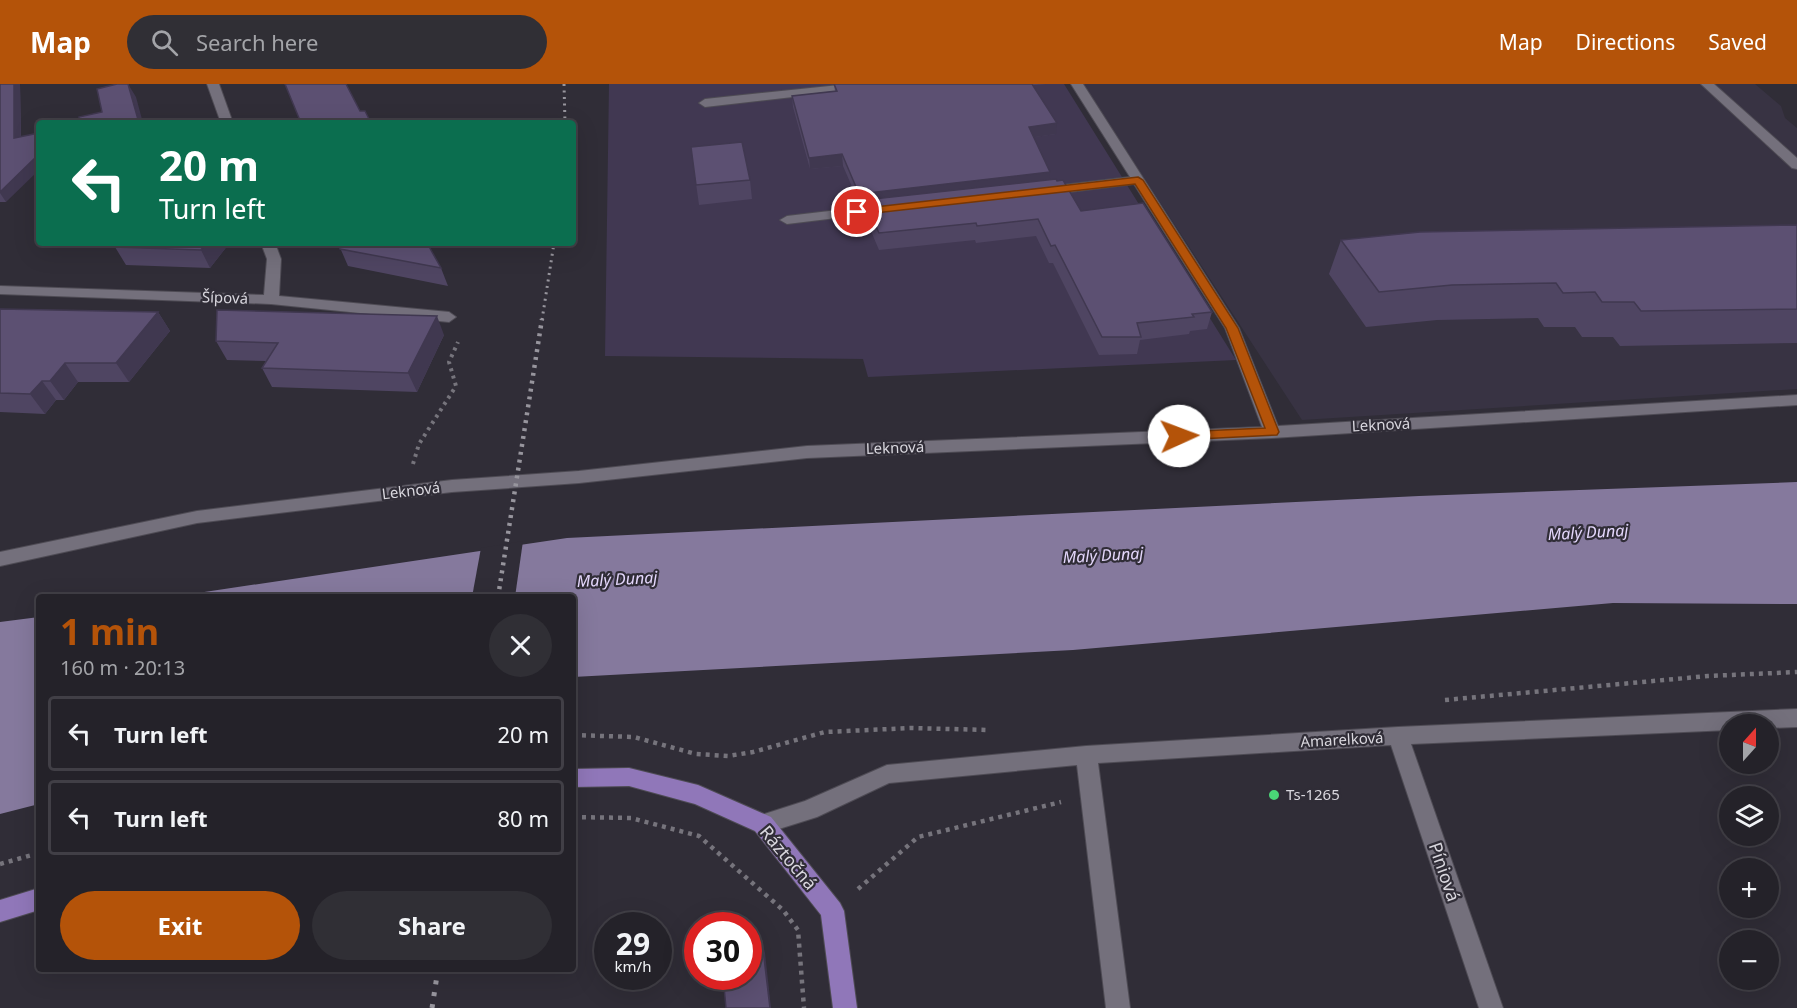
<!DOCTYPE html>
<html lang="en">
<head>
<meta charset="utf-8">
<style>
	:root { --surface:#242229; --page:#302f35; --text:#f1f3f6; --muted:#a3a4a8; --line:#413f46; --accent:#b45309 }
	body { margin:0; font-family:"Noto Sans",sans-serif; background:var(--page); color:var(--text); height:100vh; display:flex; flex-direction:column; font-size:22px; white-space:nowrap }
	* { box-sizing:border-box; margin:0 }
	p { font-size:20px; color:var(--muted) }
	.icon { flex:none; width:33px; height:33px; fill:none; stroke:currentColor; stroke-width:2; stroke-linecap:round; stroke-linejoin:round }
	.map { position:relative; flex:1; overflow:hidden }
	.drawer { position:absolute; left:36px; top:510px; width:540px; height:378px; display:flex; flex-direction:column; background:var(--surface); border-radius:6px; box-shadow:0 6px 24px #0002,0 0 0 2px var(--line) }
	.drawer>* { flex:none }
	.hud { position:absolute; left:36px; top:36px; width:540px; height:126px; border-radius:6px; box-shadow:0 6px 24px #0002,0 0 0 2px var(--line); background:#0b6e4f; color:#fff; overflow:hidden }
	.needle { width:39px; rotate:21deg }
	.controls { position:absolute; left:1719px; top:630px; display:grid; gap:12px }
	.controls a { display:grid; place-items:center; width:60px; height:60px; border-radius:50%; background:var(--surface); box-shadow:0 6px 24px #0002,0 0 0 2px var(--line); font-size:30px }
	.speed { position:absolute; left:594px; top:828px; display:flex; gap:12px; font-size:30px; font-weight:700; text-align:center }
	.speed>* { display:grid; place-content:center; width:78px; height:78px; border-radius:50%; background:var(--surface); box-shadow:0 6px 24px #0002,0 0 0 2px var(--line); line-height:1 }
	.speed small { font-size:15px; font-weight:400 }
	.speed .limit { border:9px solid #d22; background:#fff; color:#111 }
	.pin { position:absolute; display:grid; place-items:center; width:51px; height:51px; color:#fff; margin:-26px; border:3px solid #fff; border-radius:50%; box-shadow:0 2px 6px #0007 }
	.me { position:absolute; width:66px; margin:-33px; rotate:88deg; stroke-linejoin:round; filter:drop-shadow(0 0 4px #0008) }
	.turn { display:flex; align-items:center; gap:21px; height:126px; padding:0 24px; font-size:27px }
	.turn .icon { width:78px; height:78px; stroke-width:2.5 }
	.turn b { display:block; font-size:42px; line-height:51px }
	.round { display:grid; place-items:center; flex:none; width:63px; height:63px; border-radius:32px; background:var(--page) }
	.headline { display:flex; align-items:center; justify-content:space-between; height:102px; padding:0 24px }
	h1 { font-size:36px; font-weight:700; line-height:45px; color:var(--accent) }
	.cta { display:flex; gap:12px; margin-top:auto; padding:12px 24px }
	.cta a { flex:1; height:69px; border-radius:36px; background:var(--accent); color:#fff; font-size:24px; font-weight:700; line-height:69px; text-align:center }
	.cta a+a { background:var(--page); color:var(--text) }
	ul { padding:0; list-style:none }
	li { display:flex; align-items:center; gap:18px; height:75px; margin:0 12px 9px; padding:0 12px; border:3px solid var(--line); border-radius:6px }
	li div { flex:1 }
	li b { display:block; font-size:22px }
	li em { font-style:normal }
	header { display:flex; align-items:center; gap:36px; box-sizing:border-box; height:84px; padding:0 30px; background:var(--accent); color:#fff }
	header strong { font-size:28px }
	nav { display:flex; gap:33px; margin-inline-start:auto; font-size:21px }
	.search { width:420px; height:54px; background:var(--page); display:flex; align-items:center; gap:15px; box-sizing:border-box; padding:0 21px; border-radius:33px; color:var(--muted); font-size:22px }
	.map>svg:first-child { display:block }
	.built { fill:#383343 }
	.green { fill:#413852 }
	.water { fill:#85799d }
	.pier { fill:#302d37 }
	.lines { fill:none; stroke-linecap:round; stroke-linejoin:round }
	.minor-casing { stroke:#4e4b54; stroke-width:2 }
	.major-casing { stroke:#4e4b54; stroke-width:2 }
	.path-far1 { stroke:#76747c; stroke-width:4; stroke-dasharray:3 4.5; stroke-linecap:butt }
	.path { stroke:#76747c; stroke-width:4.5; stroke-dasharray:4 5; stroke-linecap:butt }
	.minor { fill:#74707c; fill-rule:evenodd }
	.major { fill:#9077b9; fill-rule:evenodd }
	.rail-far2 { stroke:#97959d; stroke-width:3; stroke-dasharray:2 4.5; stroke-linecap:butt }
	.rail-far1 { stroke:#97959d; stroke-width:4.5; stroke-dasharray:3 5; stroke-linecap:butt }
	.rail { stroke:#97959d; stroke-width:5; stroke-dasharray:4 8; stroke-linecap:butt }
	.wall { fill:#4f4562 }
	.shaded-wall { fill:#403850 }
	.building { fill:#5c5072; stroke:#403850; stroke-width:1.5 }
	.route { fill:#b45309; stroke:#753606; stroke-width:1.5 }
	.poi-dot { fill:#4ad677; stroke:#302d37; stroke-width:2 }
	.labels { text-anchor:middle; stroke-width:4.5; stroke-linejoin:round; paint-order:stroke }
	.street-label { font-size:15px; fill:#d9d7de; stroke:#302d37 }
	.poi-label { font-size:15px; fill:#d9d7de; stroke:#302d37; text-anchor:start }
	.water-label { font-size:16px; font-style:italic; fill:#e5d8fd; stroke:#302d37 }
	.near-street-label { font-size:18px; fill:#d9d7de; stroke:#302d37 }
</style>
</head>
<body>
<header>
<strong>Map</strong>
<div class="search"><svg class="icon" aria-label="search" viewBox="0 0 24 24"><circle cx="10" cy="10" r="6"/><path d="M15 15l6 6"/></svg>Search here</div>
<nav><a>Map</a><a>Directions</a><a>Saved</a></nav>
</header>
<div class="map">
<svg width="1797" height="924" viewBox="0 0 1797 924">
	<rect width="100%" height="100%" fill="#302d37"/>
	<path class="built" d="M1083 0H1755L1781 22 1785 34 1797 44V305L1302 336Z"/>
	<path class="green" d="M609 0H1064L1236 276 868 293 863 275 605 272Z"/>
	<path class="water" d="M1797 398V520L1613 519 1073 566 573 593V513H171L567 454 1419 412Z
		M39 533V720L0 730V538Z"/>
	<path class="pier" d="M523 457 515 513H472L481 464Z"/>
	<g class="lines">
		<defs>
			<path id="minor" d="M207 0H219L233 39H221Z
				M849 0H887L881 3 705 23 699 19 705 15Z
				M1071 0H1083L1239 244 1278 342 1797 311V321L1272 354 807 374 579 399 452 408 197 439 0 482V468L197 427 452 396 579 387 807 362 1262 343 1225 244 1134 100 1045 111 1038 107 1045 103 1130 93Z
				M1701 0H1714L1797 74V85L1792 84Z
				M889 120 894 121 896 124 894 127 787 140 780 136 787 132Z
				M261 159H275L281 175 279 212 449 228 456 233 449 238 271 220 0 210V202L264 211 267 175Z
				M1797 625V643L1768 644V640H1730V646L1411 660 1503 924H1479L1391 661 1098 679 1130 924H1106L1077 681 889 699 817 733 763 750 755 747 752 740 755 733 805 717 887 681 1086 662 1398 643Z"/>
			<path id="major" d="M629 684 698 701 771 733 840 819 844 827 857 924H833L821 831 755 747 695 720 629 702 573 703V685Z
				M39 804V826L0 838V816Z"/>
		</defs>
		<use href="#minor" class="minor-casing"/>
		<use href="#major" class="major-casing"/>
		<path class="path-far1" d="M413 380 419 360 456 302 449 278 458 258"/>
		<path class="path" d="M1445 616 1708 592 1797 588
			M573 651 634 653 696 670 728 672 753 668 825 648 911 644 989 646
			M573 733 631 734 699 752 783 826 798 846 804 924
			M0 780 39 769
			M858 805 918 753 1061 718"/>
		<use href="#minor" class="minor"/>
		<use href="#major" class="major"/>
		<path class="rail-far2" d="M564 0 565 39
			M542 236 554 159"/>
		<path class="rail-far1" d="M498 513 542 235"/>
		<path class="rail" d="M432 924 438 885"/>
	</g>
	<path class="wall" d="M0 0H20L21 53 6 118H0Z
		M834 0H1046L1033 1 1056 50 1034 53 1049 96 1057 97 1081 127 1212 228 1207 245 1190 247 1189 250 1140 256 1137 270 1099 271 1053 179H1049L1036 152 976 159 975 156 879 166 865 133V121H860L843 82 810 85 793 23 792 12 835 7Z
		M691 63 750 96 752 115 699 121Z
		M1797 141V259L1620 262 1613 253H1582L1575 243H1544L1538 234 1437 236 1366 243 1329 190 1341 156Z
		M338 159 441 184 448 202 348 182Z
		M228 161 210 184 126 181 115 163Z
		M0 225 158 228 170 247 129 298H78L64 316H56L45 330 0 328Z
		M444 251 417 308 272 303 262 284 266 277 227 276 216 257Z"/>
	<path class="shaded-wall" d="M14 0H20L21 64 14 54Z
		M128 0 136 13 143 39H139Z
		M1057 39 1056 50 1028 54 1029 43Z
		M39 70V86L6 118 0 109V108Z
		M842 70 843 82 810 85 809 74Z
		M1050 88 1049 100 864 116 865 121H860L859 110Z
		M206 159H227L228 161 210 184 201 166Z
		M158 228 170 247 129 298 116 279Z
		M437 232 444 251 417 308 408 289Z
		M65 279 78 298 64 316 50 297Z
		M42 297 56 316 45 330 30 310Z
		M762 857 765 869 771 924H770Z"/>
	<path class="building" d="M0 0H14V54L39 49V70L0 108Z
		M117 0H128L139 39H80L79 33 102 28 97 5Z
		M285 0H346L360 27H365L371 39H301Z
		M834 0H1032L1057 39 1029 43 1050 88 859 110 842 70 809 74 792 12 837 7Z
		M742 58 750 96 696 101 691 63Z
		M1056 95 1057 97 1063 96 1081 127 1143 119 1212 228 1192 230 1194 233 1137 239 1141 253H1102L1055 161 1051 162 1038 135 977 142 976 139 879 149 864 116Z
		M1797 141V225L1641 227 1634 218H1602L1595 208 1563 209 1556 199 1452 201 1379 208 1341 156 1420 148Z
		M119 159H206L201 166 115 163Z
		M338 159H427L441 184 340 165Z
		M0 225 158 228 116 279H65L50 297H42L30 310 0 309Z
		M217 226 437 232 408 289 262 284 278 259 216 257Z
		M762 857 770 924H726L723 892H748V859Z"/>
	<path class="route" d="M1138 93 1143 96 1238 244 1279 348 1277 351 1179 356 1173 352 1179 348 1265 344 1226 244 1135 100 857 131 852 128 857 125Z"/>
	<circle class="poi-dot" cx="1274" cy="711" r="6"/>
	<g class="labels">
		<g class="street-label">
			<text transform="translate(225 214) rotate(2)" y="5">Šípová</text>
			<text transform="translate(1381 341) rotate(-3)" y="5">Leknová</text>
			<text transform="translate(895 364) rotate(-2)" y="5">Leknová</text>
			<text transform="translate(411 407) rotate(-7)" y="5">Leknová</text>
			<text transform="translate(1342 656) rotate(-3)" y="5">Amarelková</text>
		</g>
		<g class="poi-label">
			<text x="1286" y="716">Ts-1265</text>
		</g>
		<g class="water-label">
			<text transform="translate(1588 448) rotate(-3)" y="6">Malý Dunaj</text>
			<text transform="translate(1103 471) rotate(-3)" y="6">Malý Dunaj</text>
			<text transform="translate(617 495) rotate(-3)" y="6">Malý Dunaj</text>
		</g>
		<g class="near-street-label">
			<text transform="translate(788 774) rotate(50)" y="6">Ráztočná</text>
			<text transform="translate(1444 788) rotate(71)" y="6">Píniová</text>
		</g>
	</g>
</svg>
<div class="controls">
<a><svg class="needle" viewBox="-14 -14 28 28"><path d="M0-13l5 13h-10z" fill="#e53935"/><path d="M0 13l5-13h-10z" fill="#a3a4a8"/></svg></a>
<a><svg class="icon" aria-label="layers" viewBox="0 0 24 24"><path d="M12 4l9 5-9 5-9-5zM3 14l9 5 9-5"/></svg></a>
<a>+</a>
<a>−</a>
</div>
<div class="speed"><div>29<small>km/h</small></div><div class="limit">30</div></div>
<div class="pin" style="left:857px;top:128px;background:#d93025"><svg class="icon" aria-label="arrive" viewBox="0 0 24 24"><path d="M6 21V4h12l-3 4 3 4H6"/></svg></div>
<svg class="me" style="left:1179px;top:352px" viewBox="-20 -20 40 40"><circle r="19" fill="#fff"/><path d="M0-13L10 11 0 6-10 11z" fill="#b45309"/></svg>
<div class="hud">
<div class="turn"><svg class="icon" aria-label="left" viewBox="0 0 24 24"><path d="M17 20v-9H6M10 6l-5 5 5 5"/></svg><div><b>20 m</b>Turn left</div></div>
</div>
<section class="drawer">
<div class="headline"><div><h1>1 min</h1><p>160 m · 20:13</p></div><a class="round"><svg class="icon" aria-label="close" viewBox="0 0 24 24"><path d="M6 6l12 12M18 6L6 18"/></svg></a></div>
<ul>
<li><svg class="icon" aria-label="left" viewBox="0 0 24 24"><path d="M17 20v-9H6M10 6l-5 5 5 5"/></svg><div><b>Turn left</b></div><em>20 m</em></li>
<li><svg class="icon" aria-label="left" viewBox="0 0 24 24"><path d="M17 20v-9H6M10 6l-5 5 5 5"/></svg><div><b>Turn left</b></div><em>80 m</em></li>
</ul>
<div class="cta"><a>Exit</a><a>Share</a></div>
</section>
</div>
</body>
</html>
